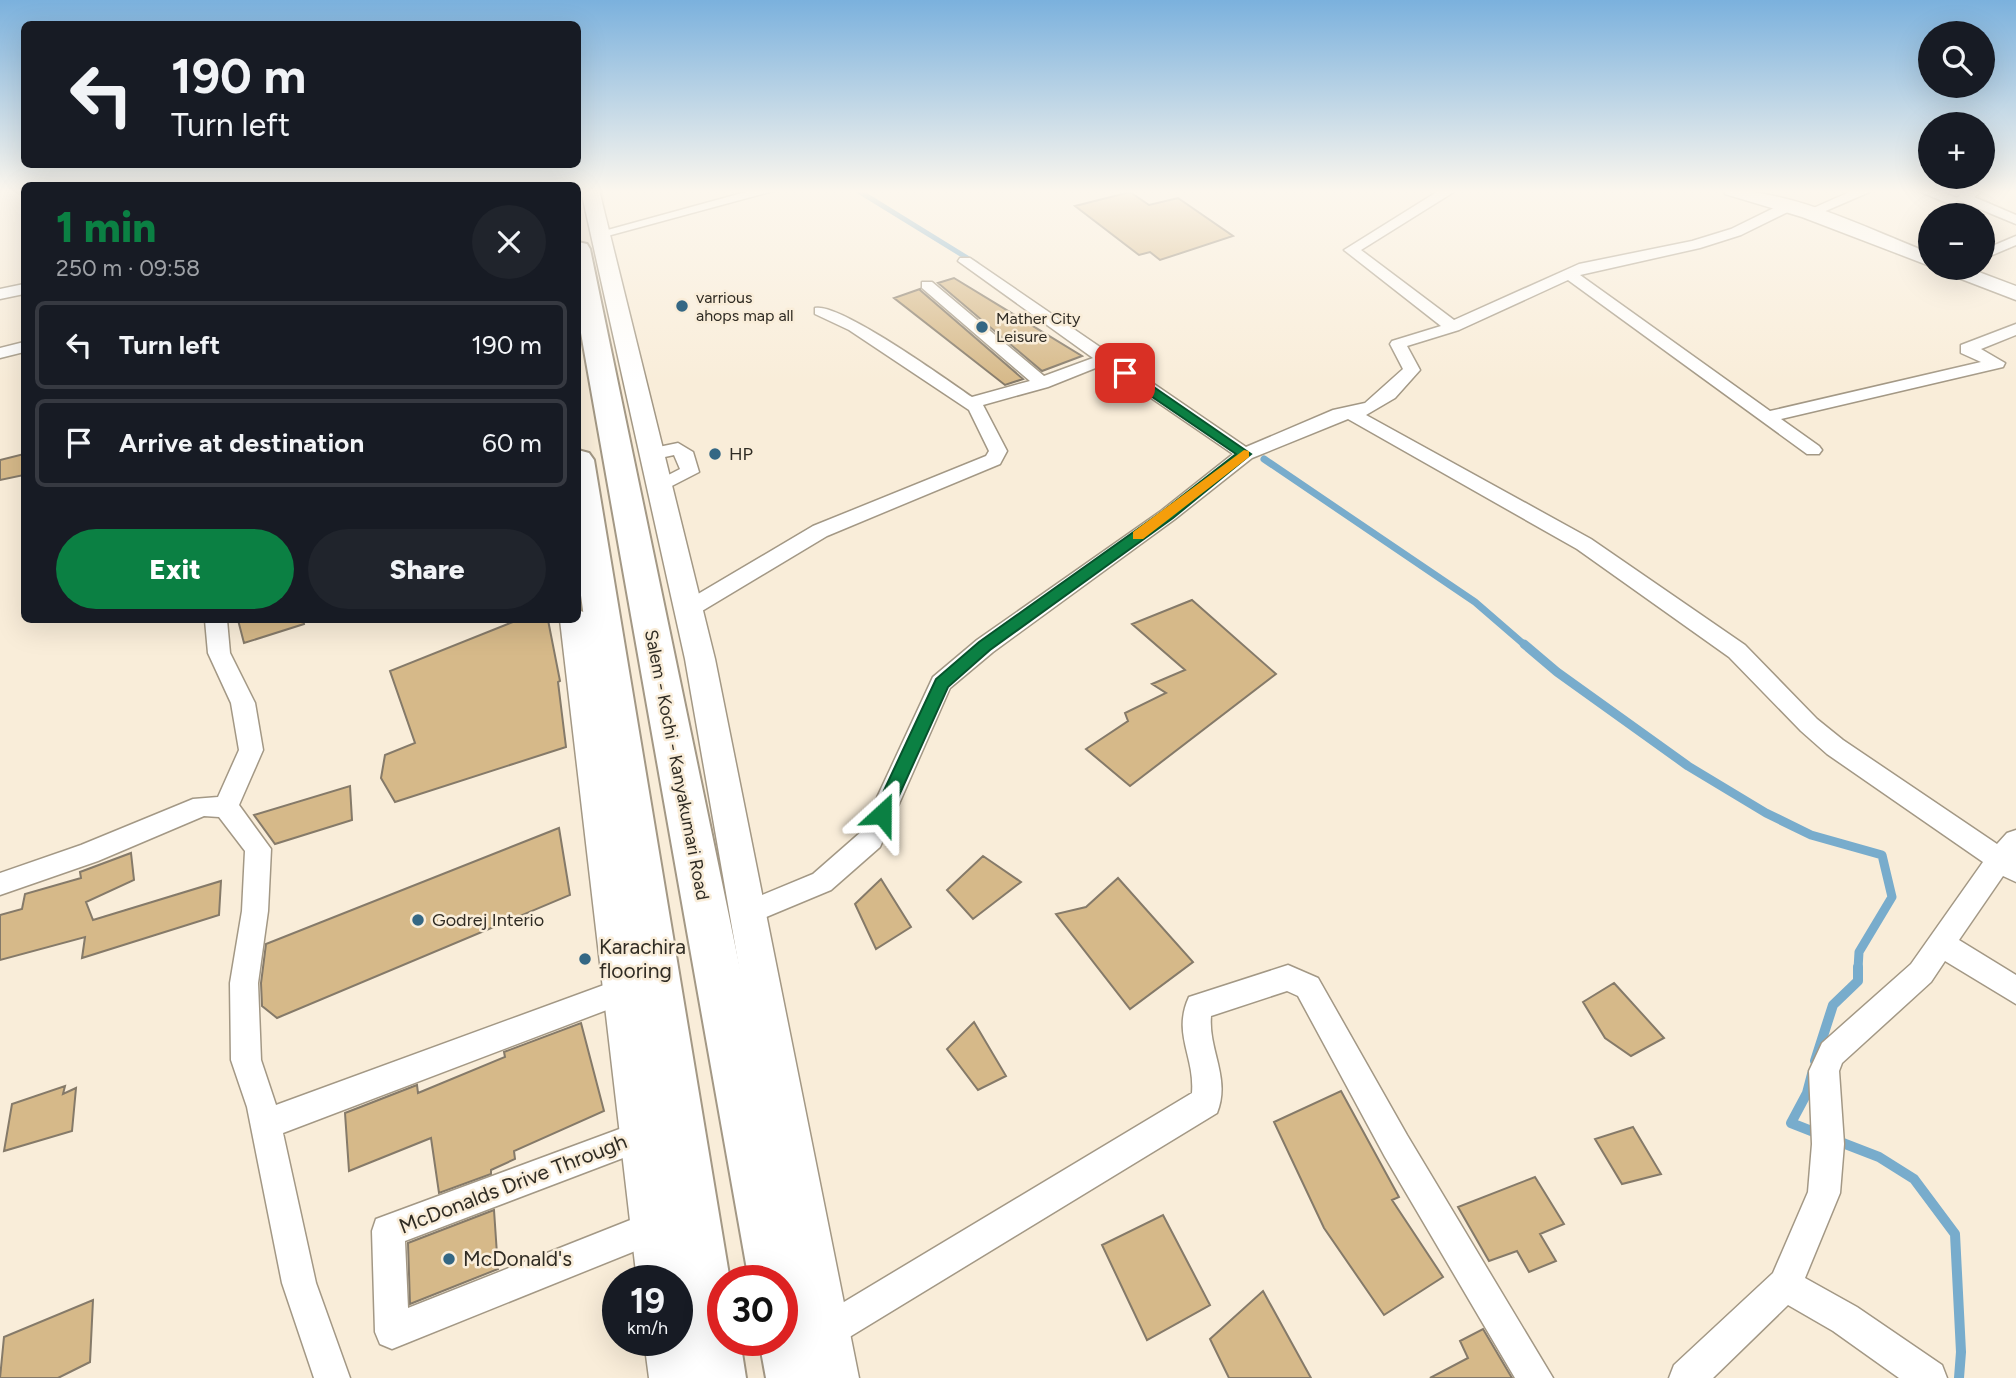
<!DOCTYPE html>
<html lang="en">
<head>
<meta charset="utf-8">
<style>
	:root { --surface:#171b24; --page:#20242c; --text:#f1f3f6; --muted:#9ea1a6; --line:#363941; --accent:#0b8043 }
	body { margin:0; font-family:Figtree,sans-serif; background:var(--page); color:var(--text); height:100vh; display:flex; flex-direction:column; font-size:26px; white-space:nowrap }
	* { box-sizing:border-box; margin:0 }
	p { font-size:23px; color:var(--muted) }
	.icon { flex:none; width:38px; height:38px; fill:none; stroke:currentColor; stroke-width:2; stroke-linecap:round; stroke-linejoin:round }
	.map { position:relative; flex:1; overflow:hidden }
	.side { position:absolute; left:21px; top:182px; width:560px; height:441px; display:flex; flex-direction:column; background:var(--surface); border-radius:10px; box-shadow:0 7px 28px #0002 }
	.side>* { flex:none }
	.guide { position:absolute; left:21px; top:21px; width:560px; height:147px; border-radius:10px; box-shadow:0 7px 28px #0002; background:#171b24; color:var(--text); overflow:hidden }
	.tools { position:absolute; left:1918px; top:21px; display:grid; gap:14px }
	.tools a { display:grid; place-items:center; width:77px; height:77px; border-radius:50%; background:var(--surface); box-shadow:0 7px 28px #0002; font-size:35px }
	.speed { position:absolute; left:602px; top:1265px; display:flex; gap:14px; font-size:35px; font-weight:700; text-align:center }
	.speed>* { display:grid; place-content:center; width:91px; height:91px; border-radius:50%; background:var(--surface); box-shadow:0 7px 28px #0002; line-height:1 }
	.speed small { font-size:18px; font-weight:400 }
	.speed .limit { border:10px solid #d22; background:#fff; color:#111 }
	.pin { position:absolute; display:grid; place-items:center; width:60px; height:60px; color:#fff; margin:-30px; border-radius:14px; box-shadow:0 4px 10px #0006 }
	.me { position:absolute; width:77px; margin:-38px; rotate:24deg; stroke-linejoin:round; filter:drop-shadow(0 0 5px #0008) }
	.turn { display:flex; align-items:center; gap:24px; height:147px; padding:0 35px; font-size:32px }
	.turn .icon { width:91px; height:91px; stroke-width:2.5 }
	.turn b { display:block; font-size:49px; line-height:60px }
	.round { display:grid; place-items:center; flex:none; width:74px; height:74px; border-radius:37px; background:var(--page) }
	.head { display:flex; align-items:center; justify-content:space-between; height:119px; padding:0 35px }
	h1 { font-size:42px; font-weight:800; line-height:52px; color:var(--accent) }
	.cta { display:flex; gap:14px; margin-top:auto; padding:14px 35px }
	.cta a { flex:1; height:80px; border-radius:42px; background:var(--accent); color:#fff; font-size:28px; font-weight:800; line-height:80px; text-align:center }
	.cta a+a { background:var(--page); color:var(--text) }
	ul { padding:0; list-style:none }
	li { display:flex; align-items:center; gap:21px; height:88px; margin:0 14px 10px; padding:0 21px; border:4px solid var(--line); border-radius:10px }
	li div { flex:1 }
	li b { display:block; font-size:26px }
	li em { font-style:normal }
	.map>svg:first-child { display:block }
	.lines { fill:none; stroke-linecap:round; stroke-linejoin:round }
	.stream-far3 { stroke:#78accc; stroke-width:5 }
	.stream-far2 { stroke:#78accc; stroke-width:7 }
	.stream-far1 { stroke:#78accc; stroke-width:9 }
	.stream { stroke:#78accc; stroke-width:10 }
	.building { fill:#d6b989; stroke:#857a69; stroke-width:2 }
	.street-casing { stroke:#a39885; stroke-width:3 }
	.secondary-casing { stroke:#a39885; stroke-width:3 }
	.highway-casing { stroke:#a39885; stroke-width:4 }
	.street { fill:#fff; fill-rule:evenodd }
	.secondary { fill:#fff; fill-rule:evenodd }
	.highway { fill:#fff; fill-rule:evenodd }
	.route { fill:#0b8043; stroke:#07532c; stroke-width:2 }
	.slow { fill:#f59e0b }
	.poi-dot { fill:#346784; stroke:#f9edd9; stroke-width:2.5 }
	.labels { text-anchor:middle; stroke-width:5; stroke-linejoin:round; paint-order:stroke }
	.far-poi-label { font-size:16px; fill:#302c24; stroke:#f9edd9; text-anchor:start }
	.poi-label { font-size:18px; fill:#302c24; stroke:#f9edd9; text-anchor:start }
	.street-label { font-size:18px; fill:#302c24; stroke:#f9edd9 }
	.near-poi-label { font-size:21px; fill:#302c24; stroke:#f9edd9; text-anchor:start }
	.near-street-label { font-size:21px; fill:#302c24; stroke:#f9edd9 }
</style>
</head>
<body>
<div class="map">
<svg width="2016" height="1378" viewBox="0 0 2016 1378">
	<rect width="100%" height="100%" fill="#f9edd9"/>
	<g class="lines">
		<path class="stream-far3" d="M857 190 977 264"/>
		<path class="stream-far2" d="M1264 459 1475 602 1526 646"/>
		<path class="stream-far1" d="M1524 644 1557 672 1688 766 1766 813 1811 835 1882 855 1892 897 1859 952 1858 969"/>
		<path class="stream" d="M1815 1061 1833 1005 1858 981V967
			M1812 1074 1807 1093 1791 1123 1819 1134
			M1835 1140 1879 1157 1914 1179 1955 1234 1961 1352 1959 1378"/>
	</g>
	<path class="building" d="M1130 192 1149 205 1178 198 1233 236 1160 260 1150 252 1139 255 1075 206Z
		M954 278 1082 356 1042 371 938 283Z
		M920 289V290L1023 379 1005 385 894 298Z
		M24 454V475L0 480V460Z
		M1192 600 1276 674 1130 786 1086 749 1128 721 1125 713 1166 693 1152 684 1185 670 1132 624Z
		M238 620H303L304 624 244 643Z
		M518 620H548L560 681 558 682 566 747 395 802 381 778 385 755 415 743 390 671Z
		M350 786 352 820 275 844 254 815Z
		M559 828 570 895 277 1018 262 1006 261 983 266 944Z
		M131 853 134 880 86 902 93 920 221 881 219 915 82 958 85 937 0 960V915L22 909 25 894 81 878 80 872Z
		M983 856 1021 882 973 919 947 890Z
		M1118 878 1193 962 1130 1009 1056 914 1086 907Z
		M881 879 911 927 876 949 855 904Z
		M1614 983 1664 1038 1631 1056 1605 1038 1583 1002Z
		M974 1022 1006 1076 978 1090 947 1049Z
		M581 1023 604 1111 514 1151 515 1159 491 1170V1174L439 1193 431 1138 349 1171 345 1113 417 1085 418 1093 505 1057 504 1052Z
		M65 1086 63 1094 76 1088 72 1131 4 1151 12 1104Z
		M1341 1091 1399 1197 1392 1200 1443 1277 1384 1315 1324 1228 1274 1122Z
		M1633 1127 1661 1174 1622 1184 1595 1139Z
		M1535 1177 1564 1224 1540 1234 1556 1261 1529 1272 1517 1251 1489 1261 1458 1207Z
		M494 1210 498 1269 410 1304 408 1243Z
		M1163 1215 1210 1305 1147 1340 1102 1245Z
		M1263 1291 1311 1378H1229L1210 1339Z
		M93 1300 90 1362 58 1378H0L4 1337Z
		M1483 1329 1512 1378H1430L1468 1358 1460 1341Z"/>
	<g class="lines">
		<defs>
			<path id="street" d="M753 190H777L600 238 593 234Z
				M1440 190H1457L1361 250 1454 320 1579 264 1692 241 1731 229 1784 203H1794V209L1741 235 1700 248 1580 275 1770 411 1981 362 1961 353V345L2016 324V335L1981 349 2005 363 2003 367 1781 419 1819 446 1822 450 1819 454H1807L1568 280 1459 330 1407 346 1420 370 1395 398 1366 415 1591 539 1745 645 1817 719 1843 740 1997 844 2007 833 2016 830V882L2003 876 1959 940 2016 975V1004L1945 961 1931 982 1842 1063 1839 1071 1844 1144 1840 1193 1805 1278 1857 1307 1942 1365 1947 1378H1899L1833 1331 1788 1305 1713 1378H1669L1674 1365 1773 1273 1808 1192 1812 1144 1809 1071 1822 1043 1911 964 1983 862 1827 754 1801 731 1729 657 1577 549 1348 419 1252 458 1175 519 993 652 950 688 880 847 831 890 747 925 738 921 734 913 738 905 813 874 861 832 933 677 977 640 1161 511 1233 454 1103 365 1048 387 983 405 1007 451 1000 464 827 536 697 614H681L678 609 681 604 813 526 986 456 989 451 969 410 849 330 815 314V308C839 302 947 380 972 397L1030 381 922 288V282H932L1044 376 1093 358 958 261 960 258H970L1246 447 1333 410 1365 403 1403 369 1390 344 1392 341 1441 326 1344 250Z
				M1854 190H1874L1814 216 1802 213Z
				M1916 190H1936L1957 198 1965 190H1983L1974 197 2016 215V224L1958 200 1952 205Z
				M2016 236V245L1983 259V250Z
				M24 284V294L0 299V289Z
				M24 342V352L0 358V348Z
				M678 443 693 452 699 472 666 489H652L649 485 680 469 674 455 651 460 642 454 644 450Z
				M205 620H227L230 653 255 703 263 750 239 805 271 849 268 911 258 983 261 1060 276 1105 623 978 633 982 637 991 633 1000 283 1133 316 1283 350 1378H314L282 1283 247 1107 231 1060 230 983 242 911 245 851 219 817 204 816 98 861 0 895V873L81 845 193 799 218 797 239 750 231 703 208 653Z
				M1288 965 1318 978 1407 1135 1553 1378H1515L1385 1157 1298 996 1287 991 1211 1016C1208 1050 1231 1078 1217 1113L838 1344 826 1349 814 1344 809 1332 814 1320 1192 1093C1195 1056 1172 1034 1189 997Z
				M641 1121 652 1125 656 1136 652 1147 405 1241 408 1308 653 1211 665 1215 669 1227 665 1239 392 1349 380 1344 375 1332 372 1231 376 1219Z"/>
			<path id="secondary" d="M581 190H599L715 659 859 1378H811L685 659Z
				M1723 190C1794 190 1865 228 1930 253V266L1802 217 1725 194Z
				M1940 268H1968L2016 286V300L1943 272Z
				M578 610 586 613 590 620 683 1281 677 1296V1281H637L560 620H578Z
				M677 1320 685 1323 692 1340 697 1378H649L644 1340H677Z"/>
			<path id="highway" d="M578 242 587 244 590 249 805 1281 803 1288 811 1308 826 1378H766L759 1340H782V1281H749L578 316Z
				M578 450 589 453 594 460 730 1281H723V1340H740L746 1378H686L677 1313V1281H673L578 573Z"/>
		</defs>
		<use href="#street" class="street-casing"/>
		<use href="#secondary" class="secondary-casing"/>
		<use href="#highway" class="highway-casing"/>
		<use href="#street" class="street"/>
		<use href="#secondary" class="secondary"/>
		<use href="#highway" class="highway"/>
	</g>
	<linearGradient id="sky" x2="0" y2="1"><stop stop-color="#7bb1dd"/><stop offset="0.5" stop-color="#fcf7ee"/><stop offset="1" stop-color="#fcf7ee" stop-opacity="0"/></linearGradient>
	<rect width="2016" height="383" fill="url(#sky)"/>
	<path class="route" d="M1120 370H1129L1251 454 1173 518 990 650 948 687 888 820H876L873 814 936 679 979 642 1163 511 1236 454 1120 375Z"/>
	<path class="slow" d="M1244 450 1249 451V457L1143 539H1133V532Z"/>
	<g class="poi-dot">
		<circle cx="682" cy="306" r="7"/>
		<circle cx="982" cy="327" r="7"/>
		<circle cx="715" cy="454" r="7"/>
		<circle cx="418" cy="920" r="7"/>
		<circle cx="585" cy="959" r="7"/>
		<circle cx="449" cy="1259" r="7"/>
	</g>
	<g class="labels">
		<g class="far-poi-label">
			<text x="696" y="303">varrious<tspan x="696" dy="18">ahops map all</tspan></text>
			<text x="996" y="324">Mather City<tspan x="996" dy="18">Leisure</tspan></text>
		</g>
		<g class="poi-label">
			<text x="729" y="460">HP</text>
			<text x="432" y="926">Godrej Interio</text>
		</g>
		<g class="street-label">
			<text transform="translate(677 765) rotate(79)" y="6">Salem - Kochi - Kanyakumari Road</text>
		</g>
		<g class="near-poi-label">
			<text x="599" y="954">Karachira<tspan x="599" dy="24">flooring</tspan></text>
			<text x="463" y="1266">McDonald's</text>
		</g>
		<g class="near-street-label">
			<text transform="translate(513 1184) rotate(-21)" y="7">McDonalds Drive Through</text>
		</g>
	</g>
</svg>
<div class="tools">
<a><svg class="icon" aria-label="search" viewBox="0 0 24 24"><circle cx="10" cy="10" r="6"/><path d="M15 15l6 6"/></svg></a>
<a>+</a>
<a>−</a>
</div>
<div class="speed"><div>19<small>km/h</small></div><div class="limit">30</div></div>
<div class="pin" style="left:1125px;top:373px;background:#d93025"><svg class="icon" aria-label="arrive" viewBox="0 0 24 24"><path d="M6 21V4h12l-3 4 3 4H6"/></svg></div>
<svg class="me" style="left:882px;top:814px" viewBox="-20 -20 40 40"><path d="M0-17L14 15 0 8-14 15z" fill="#0b8043" stroke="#fff" stroke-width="4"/></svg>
<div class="guide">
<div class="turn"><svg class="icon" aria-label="left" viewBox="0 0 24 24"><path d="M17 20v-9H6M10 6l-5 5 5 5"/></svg><div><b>190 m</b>Turn left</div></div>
</div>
<section class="side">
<div class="head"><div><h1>1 min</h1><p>250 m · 09:58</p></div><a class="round"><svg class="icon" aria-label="close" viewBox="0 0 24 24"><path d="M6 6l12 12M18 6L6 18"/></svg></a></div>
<ul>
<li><svg class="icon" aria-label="left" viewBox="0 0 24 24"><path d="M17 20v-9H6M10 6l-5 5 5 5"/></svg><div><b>Turn left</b></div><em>190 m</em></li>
<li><svg class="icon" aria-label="arrive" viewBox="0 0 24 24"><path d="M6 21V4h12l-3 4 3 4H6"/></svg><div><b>Arrive at destination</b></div><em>60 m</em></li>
</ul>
<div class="cta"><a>Exit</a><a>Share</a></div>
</section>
</div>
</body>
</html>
